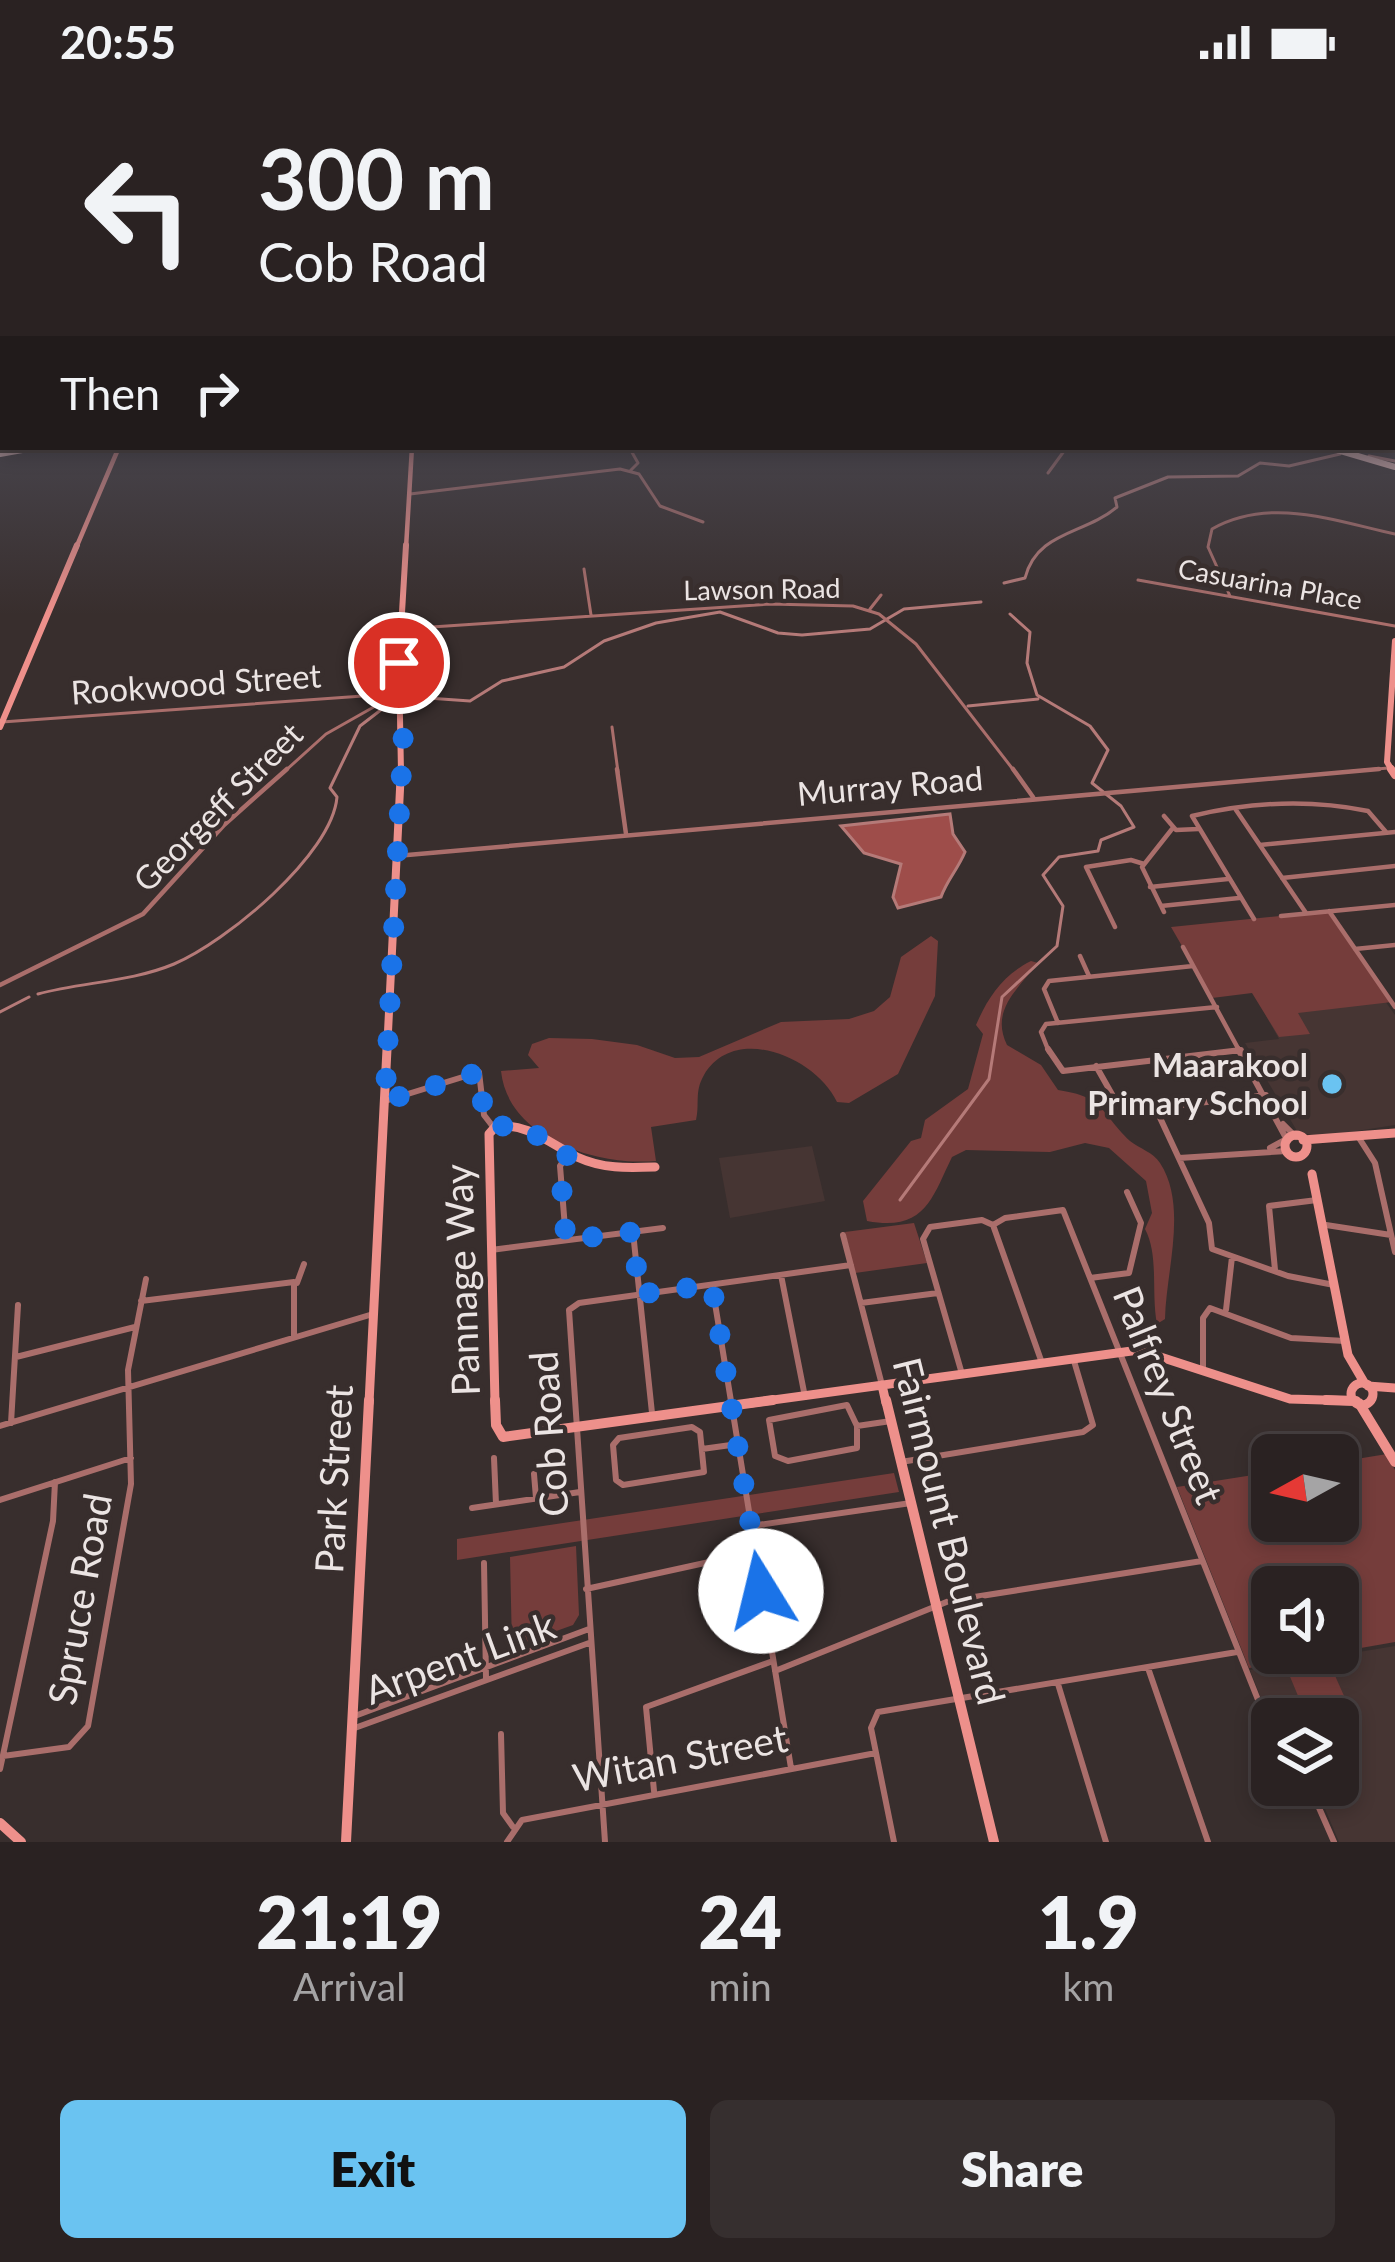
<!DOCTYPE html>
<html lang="en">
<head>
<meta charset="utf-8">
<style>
	:root { --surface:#2a2222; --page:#362f2f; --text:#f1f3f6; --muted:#a5a4a5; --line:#463f40; --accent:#6ac3f1 }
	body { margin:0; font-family:Lato,sans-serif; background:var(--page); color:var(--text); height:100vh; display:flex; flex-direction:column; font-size:45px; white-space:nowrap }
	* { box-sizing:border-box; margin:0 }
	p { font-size:39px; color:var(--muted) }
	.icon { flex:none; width:66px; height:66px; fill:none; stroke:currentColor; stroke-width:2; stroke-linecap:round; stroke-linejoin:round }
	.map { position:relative; height:1758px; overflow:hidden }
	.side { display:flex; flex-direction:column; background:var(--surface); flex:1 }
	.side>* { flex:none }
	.top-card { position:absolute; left:0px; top:0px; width:1395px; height:366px; box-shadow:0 6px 18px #0003,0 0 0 3px var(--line); background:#2a2222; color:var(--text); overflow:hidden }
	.needle { width:78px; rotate:262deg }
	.fabs { position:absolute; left:1251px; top:1350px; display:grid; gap:24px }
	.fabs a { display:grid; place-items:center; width:108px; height:108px; border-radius:18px; background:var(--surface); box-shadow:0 6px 18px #0003,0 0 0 3px var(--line); font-size:60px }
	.pin { position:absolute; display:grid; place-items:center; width:102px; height:102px; color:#fff; margin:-51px; border:6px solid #fff; border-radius:50%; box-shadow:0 3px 12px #0007 }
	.me { position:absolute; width:132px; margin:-66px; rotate:351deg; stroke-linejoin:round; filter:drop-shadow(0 0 9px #0008) }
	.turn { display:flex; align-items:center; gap:42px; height:252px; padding:0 60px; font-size:54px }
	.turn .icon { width:156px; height:156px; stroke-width:2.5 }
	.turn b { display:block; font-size:84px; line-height:102px }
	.then { display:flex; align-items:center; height:114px; padding:0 60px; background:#0003; gap:24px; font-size:45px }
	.eta { display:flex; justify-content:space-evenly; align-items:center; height:204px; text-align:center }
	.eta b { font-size:72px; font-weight:800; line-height:84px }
	.action { display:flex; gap:24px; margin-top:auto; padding:24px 60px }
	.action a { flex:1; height:138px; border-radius:18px; background:var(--accent); color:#111; font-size:48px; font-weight:800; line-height:138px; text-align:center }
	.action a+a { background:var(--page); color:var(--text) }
	.status { display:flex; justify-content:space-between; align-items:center; height:84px; padding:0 60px; background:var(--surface); direction:ltr }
	.status svg { height:33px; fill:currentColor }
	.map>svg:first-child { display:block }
	.built { fill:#463533 }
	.green { fill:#753d3b }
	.water { fill:#9e4d4a; stroke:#b57a78; stroke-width:3 }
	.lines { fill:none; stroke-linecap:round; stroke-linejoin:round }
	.stream { stroke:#b57a78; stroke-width:3 }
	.street-far2 { stroke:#aa6e6b; stroke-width:3 }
	.street-far1 { stroke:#aa6e6b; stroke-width:4.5 }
	.street { stroke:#aa6e6b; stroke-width:6 }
	.secondary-far4 { stroke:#ee908b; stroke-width:4.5 }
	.secondary-far3 { stroke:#ee908b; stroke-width:6 }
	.secondary-far2 { stroke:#ee908b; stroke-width:8 }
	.secondary-far1 { stroke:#ee908b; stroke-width:9 }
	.secondary { stroke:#ee908b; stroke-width:10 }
	.primary { stroke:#f4c2bf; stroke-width:6 }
	.route { stroke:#1a73e8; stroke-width:21; stroke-dasharray:0 37.8 }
	.poi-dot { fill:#6ac3f1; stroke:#382e2d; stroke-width:4.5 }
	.labels { text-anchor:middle; stroke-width:9; stroke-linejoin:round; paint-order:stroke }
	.far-street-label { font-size:27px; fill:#ebe4e3; stroke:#382e2d }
	.street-label { font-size:33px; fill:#ebe4e3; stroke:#382e2d }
	.poi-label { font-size:33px; font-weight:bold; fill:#ebe4e3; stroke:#382e2d; text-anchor:end }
	.near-street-label { font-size:39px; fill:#ebe4e3; stroke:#382e2d }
</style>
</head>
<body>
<div class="status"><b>20:55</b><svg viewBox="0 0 49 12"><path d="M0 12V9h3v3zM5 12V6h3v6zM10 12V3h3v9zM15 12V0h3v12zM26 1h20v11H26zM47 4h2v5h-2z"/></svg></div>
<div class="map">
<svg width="1395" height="1758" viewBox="0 0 1395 1758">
	<rect width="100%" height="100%" fill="#382e2d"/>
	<path class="built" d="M1385 917 1395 931V1041L1318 1053 1297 1047 1245 959 1279 955 1266 932Z
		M812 1062 825 1117 730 1134 719 1074Z
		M1395 1562V1758H1339L1315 1701H1338V1635H1272V1642L1250 1586Z"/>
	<path class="green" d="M1329 827 1392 918 1298 929 1310 950 1279 953 1252 909 1212 914 1171 843Z
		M931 852 938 857 935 912 898 990 849 1019 837 1018C816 973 734 939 704 991 694 1008 700 1020 696 1036L651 1043 656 1077C598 1082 508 1055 501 987L539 984 528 971 532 960 549 954 592 955 637 961 675 974 699 973 781 938 849 935 874 927 890 913 901 873Z
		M1031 877 1038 879C1018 905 990 926 1007 961L1041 981 1058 1006C1105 1013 1099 1027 1130 1057 1140 1065 1153 1068 1160 1079 1188 1122 1166 1186 1165 1235L1157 1240C1151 1209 1159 1171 1145 1145L1152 1129 1146 1097 1109 1064 1085 1059 1050 1068 966 1066 952 1073C932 1114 925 1148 867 1137L863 1117 911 1057 921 1054 925 1036 968 1005 983 950 976 941C988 913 1003 891 1031 877Z
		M914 1139 927 1179 855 1189 845 1148Z
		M1387 1370 1395 1386V1558L1338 1568V1503H1272V1569H1333L1249 1584 1177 1403 1272 1388V1437H1338V1378Z
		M894 1389 899 1408 457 1476V1455Z
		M576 1462 579 1531 573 1541 512 1563 510 1473Z
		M1328 1576 1349 1623 1306 1631 1286 1583Z"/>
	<path class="water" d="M950 730 953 750 965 768C958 785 947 796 941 813L898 824 893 813 901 780 864 769 841 742Z"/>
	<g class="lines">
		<path class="stream" d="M1369 372 1395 377
			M1004 499 1025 494C1037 447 1084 451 1117 423L1115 414 1168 393 1238 392 1260 379 1289 382 1340 370
			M968 622 1038 615
			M38 910C82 898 131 898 174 880 226 858 332 771 337 713L330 704 360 642 399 612 470 617 502 597 564 583 604 557 656 539 720 528 778 549 802 551 870 545 904 525 981 518
			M0 928 29 913
			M900 1116 989 995 1002 913 1057 862 1063 822 1043 791 1059 773 1098 767 1101 756 1134 743 1121 722 1092 699 1108 666 1090 642 1037 611 1027 579 1030 548 1010 530"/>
		<path class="street-far2" d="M629 363 638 379 631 386
			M1048 389 1067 363
			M410 410 620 385 639 390 660 422 703 438
			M584 485 591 531
			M1138 496 1395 542
			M1230 512 1208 463 1212 445C1270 412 1335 437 1395 450
			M870 525 881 511
			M402 545 770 520 853 522 879 530 916 560 1015 688
			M2 638 391 610
			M612 643 618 688
			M284 688 326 650 402 607
			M1345 688 1388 684"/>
		<path class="street-far1" d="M617 685 626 750
			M1013 685 1033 713
			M1236 726 1306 829
			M1164 732 1176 746 1198 745
			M1260 761 1395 748
			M396 772 1379 685
			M1282 794 1395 782
			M1150 803 1228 795
			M1161 822 1239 814
			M1329 827 1395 923
			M1164 828 1142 783 1172 745
			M1281 832 1395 821
			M1254 835 1192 732C1250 718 1309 715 1368 727L1386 748
			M1115 843 1086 783 1131 776 1144 780
			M1183 863 1240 968
			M1355 865 1395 861
			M1080 872 1089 892
			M0 901 143 830 224 741 287 685
			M1058 939 1044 905 1049 897 1193 882
			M1049 968 1041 948 1046 940 1217 923
			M1225 968 1241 966"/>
		<path class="street" d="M1048 965 1063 987 1241 966
			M1238 965 1286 1054
			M1096 982 1122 1028 1266 1011
			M385 1017 479 988 484 1031 494 1044
			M1155 1023 1209 1139 1212 1165 1288 1192 1334 1201
			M1283 1040 1296 1053
			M1359 1054 1375 1079 1395 1168
			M1270 1064 1283 1057
			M1179 1074 1287 1067
			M993 1141 1005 1134 1063 1126 1272 1651
			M1326 1141 1391 1151
			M633 1148 652 1329
			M843 1151 882 1301
			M566 1156 560 1082 568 1070
			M491 1166 663 1144
			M1275 1186 1269 1122 1317 1116
			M781 1191 805 1313
			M1090 1194 1129 1189 1141 1139 1127 1108
			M297 1199 304 1180
			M712 1201 791 1684
			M141 1217 294 1198V1252
			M861 1219 938 1209
			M1226 1226 1232 1173
			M16 1273 135 1243
			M1203 1284V1234L1210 1224 1291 1254 1345 1257
			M962 1290 923 1155 930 1143 982 1136 993 1141 1042 1279
			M847 1321 857 1342V1364L788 1377 775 1372 769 1336Z
			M11 1339 18 1221
			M0 1342 373 1230
			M857 1342 891 1337
			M692 1343 700 1348 704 1388 623 1401 616 1396 613 1361 619 1354Z
			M702 1365 738 1360
			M494 1374 496 1420
			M901 1378 1083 1348 1093 1341 1074 1277
			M534 1390 536 1414
			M0 1416 131 1374
			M472 1424 580 1408
			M751 1442 911 1419
			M484 1479 486 1594
			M586 1505 755 1468
			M1148 1584 1208 1758
			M775 1587 949 1517 1202 1477
			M1058 1600 1106 1758
			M352 1633 589 1545
			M352 1645 589 1559
			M501 1650 503 1729 513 1743
			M3 1672 69 1663 88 1642 131 1400 128 1286 146 1195
			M0 1685 53 1437 55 1398
			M1309 1701 1334 1758
			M654 1707 646 1623 773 1577
			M507 1758 522 1736 876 1669
			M605 1758 569 1226 579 1219 851 1181
			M894 1758 871 1644 878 1628 1237 1568"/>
		<path class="secondary-far4" d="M76 464 119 363
			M406 464 412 363"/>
		<path class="secondary-far3" d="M0 643 77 461
			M401 688 399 579 406 461
			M1393 688 1387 678 1395 557"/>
		<path class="secondary-far2" d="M1391 685 1395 691
			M387 968 401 685"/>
		<path class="secondary-far1" d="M1285 1062a11 11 0 1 1 22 0a11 11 0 1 1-22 0Z
			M1303 1056 1395 1049
			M1312 1090 1348 1271 1365 1300
			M1351 1310a11 11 0 1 1 22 0a11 11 0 1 1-22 0Z
			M882 1301 886 1319
			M1368 1302 1395 1304
			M369 1319 387 965
			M495 1319 489 1050 496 1042C528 1039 549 1059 577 1073 603 1085 627 1084 655 1083
			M751 1319 1139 1266 1290 1315 1356 1317"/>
		<path class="secondary" d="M495 1316 496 1341 503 1353 773 1316
			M886 1316 994 1758
			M1326 1316 1356 1317
			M1359 1319 1395 1378
			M0 1739 21 1758
			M346 1758 369 1316"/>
		<path class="primary" d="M1327 363 1395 383
			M0 370 39 363"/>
	</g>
	<linearGradient id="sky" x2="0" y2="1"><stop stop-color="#1f1919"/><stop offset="0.54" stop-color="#4d4c57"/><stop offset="1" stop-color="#4d4c57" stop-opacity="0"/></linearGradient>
	<rect width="1395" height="531" fill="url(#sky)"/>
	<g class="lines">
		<path class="route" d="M399 579 404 637 385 1017 479 988 484 1031 494 1043 518 1040 568 1070 560 1082 566 1156 633 1148 639 1210 712 1201 761 1507"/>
	</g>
	<circle class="poi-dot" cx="1332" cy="1000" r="12"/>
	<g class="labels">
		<g class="far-street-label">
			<text transform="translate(1270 501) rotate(10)" y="9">Casuarina Place</text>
			<text transform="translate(762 506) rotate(-1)" y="9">Lawson Road</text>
		</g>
		<g class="street-label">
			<text transform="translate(196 600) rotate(-4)" y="12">Rookwood Street</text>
			<text transform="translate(890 702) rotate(-5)" y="12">Murray Road</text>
			<text transform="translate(218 723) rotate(-45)" y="12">Georgeff Street</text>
		</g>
		<g class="poi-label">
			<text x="1308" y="993">Maarakool<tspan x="1308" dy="38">Primary School</tspan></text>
		</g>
		<g class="near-street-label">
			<text transform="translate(462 1196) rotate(-92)" y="14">Pannage Way</text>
			<text transform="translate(1168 1311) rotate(68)" y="14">Palfrey Street</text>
			<text transform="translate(549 1350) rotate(-94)" y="14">Cob Road</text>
			<text transform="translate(334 1395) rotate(-87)" y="14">Park Street</text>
			<text transform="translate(949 1447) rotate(76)" y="14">Fairmount Boulevard</text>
			<text transform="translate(80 1515) rotate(-80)" y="14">Spruce Road</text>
			<text transform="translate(460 1574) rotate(-20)" y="14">Arpent Link</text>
			<text transform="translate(680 1674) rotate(-11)" y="14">Witan Street</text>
		</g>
	</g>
</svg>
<div class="fabs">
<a><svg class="needle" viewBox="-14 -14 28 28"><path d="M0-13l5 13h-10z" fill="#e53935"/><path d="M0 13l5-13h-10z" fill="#a5a4a5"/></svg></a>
<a><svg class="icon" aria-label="sound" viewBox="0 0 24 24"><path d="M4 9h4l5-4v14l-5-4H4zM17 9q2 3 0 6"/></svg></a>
<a><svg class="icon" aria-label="layers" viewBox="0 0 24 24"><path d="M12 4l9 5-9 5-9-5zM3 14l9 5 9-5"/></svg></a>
</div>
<div class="pin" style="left:399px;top:579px;background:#d93025"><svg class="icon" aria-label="arrive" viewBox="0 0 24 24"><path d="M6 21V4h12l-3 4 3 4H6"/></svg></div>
<svg class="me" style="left:761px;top:1507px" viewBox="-20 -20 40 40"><circle r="19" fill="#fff"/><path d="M0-13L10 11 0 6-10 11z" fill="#1a73e8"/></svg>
<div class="top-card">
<div class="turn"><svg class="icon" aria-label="left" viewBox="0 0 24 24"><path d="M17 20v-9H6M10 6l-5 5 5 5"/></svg><div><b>300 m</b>Cob Road</div></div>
<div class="then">Then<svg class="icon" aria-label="right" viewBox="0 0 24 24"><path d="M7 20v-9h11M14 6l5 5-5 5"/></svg></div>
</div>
</div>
<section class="side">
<div class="eta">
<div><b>21:19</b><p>Arrival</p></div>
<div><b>24</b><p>min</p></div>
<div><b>1.9</b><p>km</p></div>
</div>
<div class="action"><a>Exit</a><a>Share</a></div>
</section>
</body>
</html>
